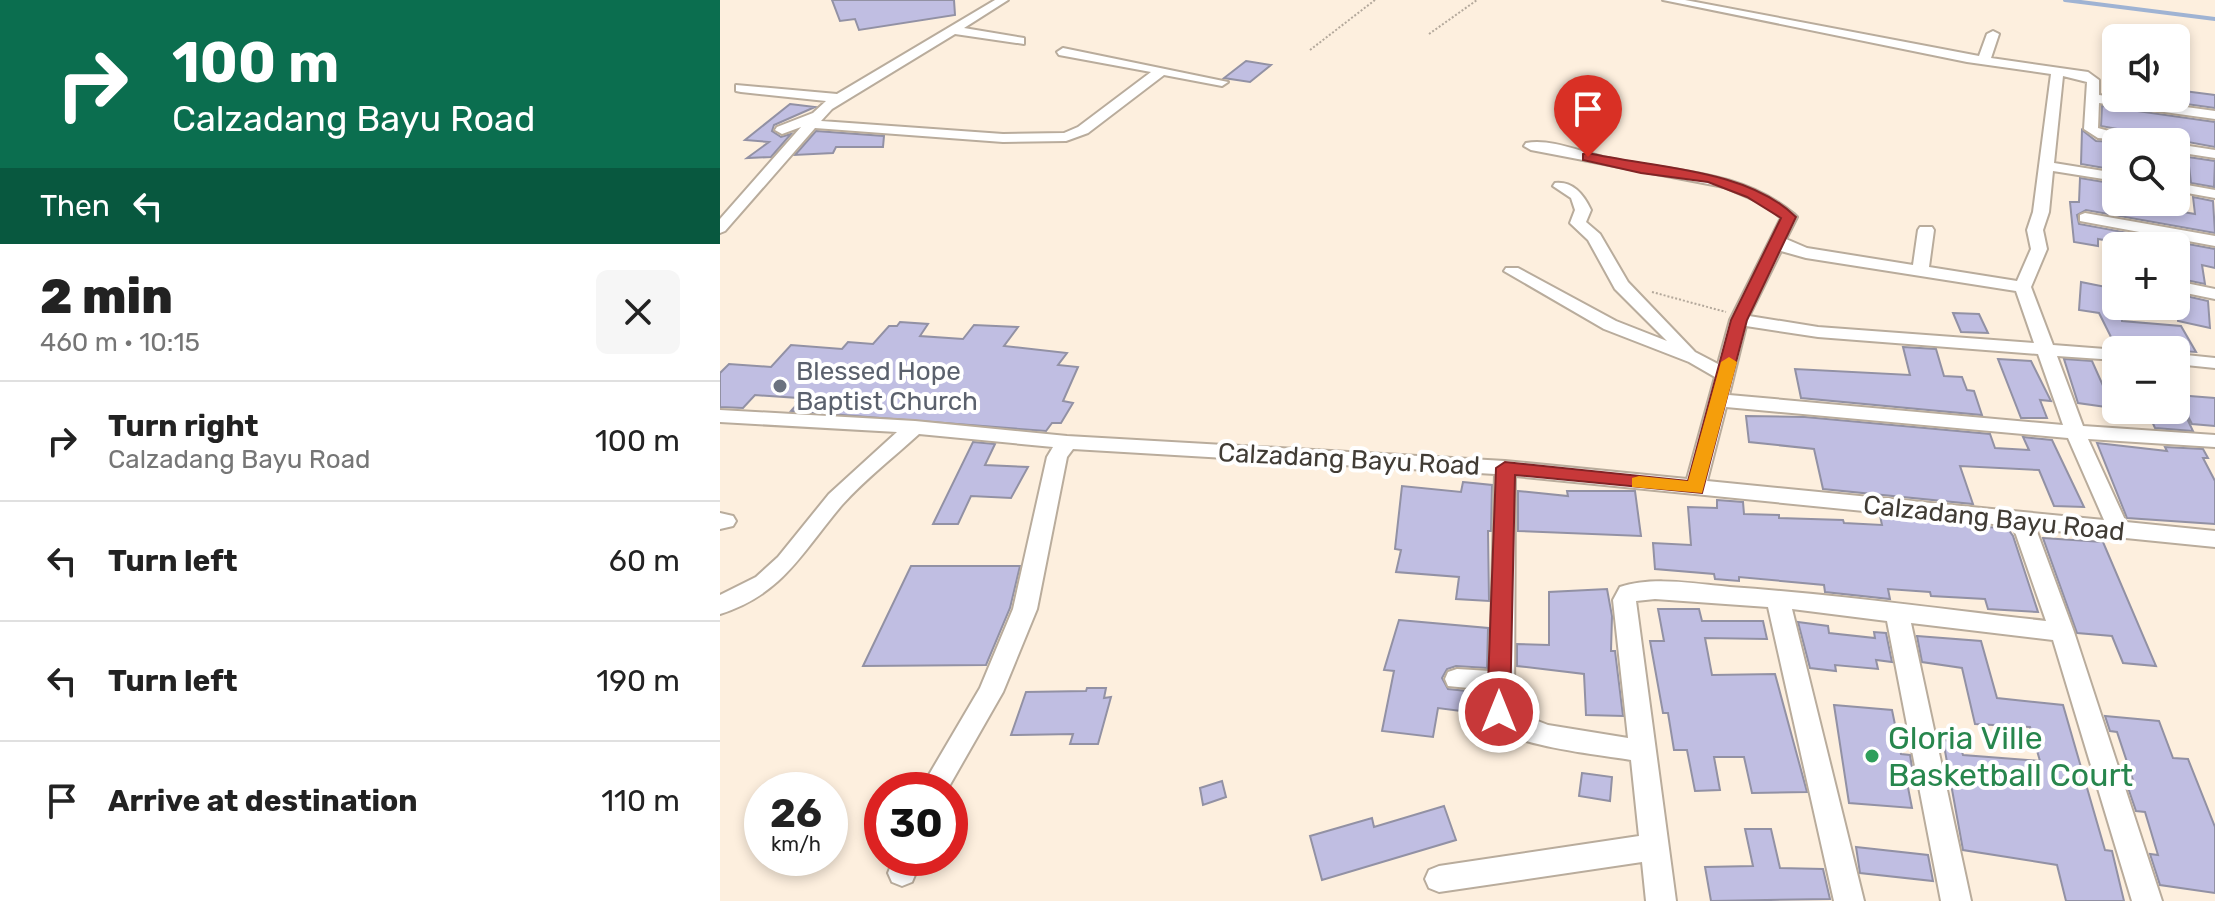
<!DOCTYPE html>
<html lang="en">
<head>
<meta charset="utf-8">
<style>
	:root { --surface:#fff; --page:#f6f6f6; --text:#222; --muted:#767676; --line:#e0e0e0 }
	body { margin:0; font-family:Rubik,sans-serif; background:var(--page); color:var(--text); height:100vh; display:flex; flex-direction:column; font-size:30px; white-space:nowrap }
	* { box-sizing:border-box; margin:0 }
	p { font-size:26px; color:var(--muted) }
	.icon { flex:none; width:44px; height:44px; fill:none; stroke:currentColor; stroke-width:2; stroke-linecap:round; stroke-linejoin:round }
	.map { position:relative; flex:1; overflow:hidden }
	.side { display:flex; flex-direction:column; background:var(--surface); width:720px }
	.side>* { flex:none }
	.guide { background:#0b6e4f; color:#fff; overflow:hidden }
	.buttons { position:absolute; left:1382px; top:24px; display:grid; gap:16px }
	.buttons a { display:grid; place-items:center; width:88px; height:88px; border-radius:12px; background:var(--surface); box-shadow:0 4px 12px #0003; font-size:40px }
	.speed { position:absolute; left:24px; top:772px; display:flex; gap:16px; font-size:40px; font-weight:700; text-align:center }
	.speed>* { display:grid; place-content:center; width:104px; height:104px; border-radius:50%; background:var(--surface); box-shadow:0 4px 12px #0003; line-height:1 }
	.speed small { font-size:20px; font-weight:400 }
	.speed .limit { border:12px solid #d22; background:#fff; color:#111 }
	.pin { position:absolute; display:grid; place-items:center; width:68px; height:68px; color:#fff; margin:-82px -34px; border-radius:50% 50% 50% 0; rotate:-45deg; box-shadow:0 0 8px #0007 }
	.pin .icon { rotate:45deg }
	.me { position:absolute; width:88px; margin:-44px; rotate:0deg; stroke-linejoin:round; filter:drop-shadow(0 0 6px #0008) }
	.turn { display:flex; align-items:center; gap:28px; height:168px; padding:0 40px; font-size:36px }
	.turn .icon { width:104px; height:104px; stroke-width:2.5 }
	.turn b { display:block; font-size:56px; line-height:68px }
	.then { display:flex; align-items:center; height:76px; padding:0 40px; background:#0003; gap:16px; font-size:30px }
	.round { display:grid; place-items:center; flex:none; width:84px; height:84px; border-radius:12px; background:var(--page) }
	.headline { display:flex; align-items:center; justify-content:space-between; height:136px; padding:0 40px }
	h1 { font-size:48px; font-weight:800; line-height:60px }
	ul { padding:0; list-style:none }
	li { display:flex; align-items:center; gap:24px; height:120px; padding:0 40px; border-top:2px solid var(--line) }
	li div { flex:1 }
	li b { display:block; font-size:30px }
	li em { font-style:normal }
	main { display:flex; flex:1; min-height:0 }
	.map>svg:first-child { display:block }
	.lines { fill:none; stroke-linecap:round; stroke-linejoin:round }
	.stream { stroke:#9fb3d3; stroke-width:4 }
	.building { fill:#c0bee2; stroke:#9291a4; stroke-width:2 }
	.minor-casing { stroke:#b9ac9c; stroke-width:4 }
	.path { stroke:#b3a89b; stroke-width:2; stroke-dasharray:2 2; stroke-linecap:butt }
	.minor { fill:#fff; fill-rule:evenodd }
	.route { fill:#c73839; stroke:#812425; stroke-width:2 }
	.slow { fill:#f59e0b }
	.worship-dot { fill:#6b7280; stroke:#fff; stroke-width:3 }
	.leisure-dot { fill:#2e9e5b; stroke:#fff; stroke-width:3 }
	.labels { text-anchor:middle; stroke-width:8; stroke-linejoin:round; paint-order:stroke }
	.worship-label { font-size:26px; fill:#5b616d; stroke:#fff; text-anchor:start }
	.street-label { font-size:26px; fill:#413c35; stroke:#fff }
	.near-leisure-label { font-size:32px; fill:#27864d; stroke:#fff; text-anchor:start }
</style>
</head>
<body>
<main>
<section class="side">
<div class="guide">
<div class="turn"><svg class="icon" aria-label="right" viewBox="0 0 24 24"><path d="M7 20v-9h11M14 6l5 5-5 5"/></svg><div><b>100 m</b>Calzadang Bayu Road</div></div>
<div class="then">Then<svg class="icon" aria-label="left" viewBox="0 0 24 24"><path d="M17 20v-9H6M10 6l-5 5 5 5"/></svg></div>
</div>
<div class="headline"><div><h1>2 min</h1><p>460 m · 10:15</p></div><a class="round"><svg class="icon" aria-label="close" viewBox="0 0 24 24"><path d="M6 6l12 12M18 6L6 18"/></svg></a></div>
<ul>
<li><svg class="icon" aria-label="right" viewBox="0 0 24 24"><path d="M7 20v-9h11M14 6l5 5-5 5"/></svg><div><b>Turn right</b><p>Calzadang Bayu Road</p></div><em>100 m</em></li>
<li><svg class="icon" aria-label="left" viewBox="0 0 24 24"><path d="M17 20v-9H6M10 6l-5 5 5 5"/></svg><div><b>Turn left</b></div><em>60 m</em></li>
<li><svg class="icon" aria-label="left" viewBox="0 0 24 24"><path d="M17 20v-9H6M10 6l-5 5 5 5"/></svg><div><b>Turn left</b></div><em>190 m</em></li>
<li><svg class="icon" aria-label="arrive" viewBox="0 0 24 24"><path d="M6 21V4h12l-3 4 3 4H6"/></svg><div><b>Arrive at destination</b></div><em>110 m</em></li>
</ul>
</section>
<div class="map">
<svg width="1495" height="901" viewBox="0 0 1495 901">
	<rect width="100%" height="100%" fill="#fdefde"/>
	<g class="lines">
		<path class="stream" d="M1345 0 1495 19"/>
	</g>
	<path class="building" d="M112 0H234L235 15 139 30 135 19 120 21Z
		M526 61 551 65 530 82 504 78Z
		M1456 90 1495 95V108L1423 98H1456Z
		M70 104 95 107 54 125 52 131 61 137 71 134 51 157 27 158 49 142 25 140Z
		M1382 106 1495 122V147L1381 126Z
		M1362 130 1376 141 1396 142V170L1361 164Z
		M96 131 164 136 163 147H116L113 153 75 155Z
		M1468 157 1495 161 1494 187 1471 183Z
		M1360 178 1396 184V202H1415L1414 208 1451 214V210L1475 214 1473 197 1493 201 1495 233 1366 210 1357 215 1359 224 1495 249V268L1482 265 1485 284 1456 278V246H1417L1378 239V246L1354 242 1350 202H1359Z
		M1361 282 1396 289V306H1402V321L1461 326 1476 352 1396 347 1379 313 1359 310Z
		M1457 294 1488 301 1490 328 1458 321Z
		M1233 313 1259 314 1268 333 1241 332Z
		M180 322 208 324 200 336 243 339 254 325 298 327 284 346 347 353 338 365 358 367 343 401 353 403 341 423H332L326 431 71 411 80 401H76L78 398 35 395 23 408 0 407V373L9 364 51 367 71 345 122 349 128 342 153 344 169 326H177Z
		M1183 347 1216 349 1224 376 1242 377 1247 390 1254 391 1262 415 1081 398 1075 369 1190 375Z
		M1278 359 1311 361 1331 401 1320 400 1327 418H1301Z
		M1344 359 1372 361 1393 408 1358 403Z
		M1457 395 1495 398V426L1472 424Z
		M1427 410H1463L1473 431 1435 428Z
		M1026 416 1085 417 1270 434 1275 448 1309 450 1303 437 1332 440 1364 507 1334 506 1319 470 1240 466 1253 504 1103 489 1094 449 1029 442Z
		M253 442 275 444 265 465 308 467 291 498 251 496 238 524H213Z
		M1377 443 1447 451 1445 447 1483 449 1488 458H1483L1495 481V524L1407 518Z
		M743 482 772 485 771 531H768L769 601 736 599 739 577 676 572 681 550 675 549 682 486 741 492Z
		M798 491 848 496 847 491H915L921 536 798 531Z
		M997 500 1023 502 1024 514 1059 515V518L1123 520 1124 523 1162 525 1160 516 1288 529 1293 536 1318 612 1268 609 1265 599 1211 596 1210 592 1168 589 1170 599 1105 592 1104 585 1019 577V581L995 579 994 574 935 569 933 543 971 545 968 507 997 508Z
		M1323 538 1383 542 1436 666 1403 663 1392 636 1357 633Z
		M191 566H300L290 608 266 665 143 666Z
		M887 589 892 616 891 651H895L903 716 866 715 864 674 797 666V644L829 645V592Z
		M938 609H979L982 621H1043L1047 639 985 638 992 675 1055 674 1087 792 1032 793 1024 757H994L1000 790 975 791 967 750H954L948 713H943L930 641H944Z
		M679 620 768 628 767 668 736 666 727 669 722 678 728 689 766 693 765 714 718 708 713 737 662 731 674 671 664 670Z
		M1078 622 1108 626 1109 633 1155 638 1154 632 1166 633 1172 662 1156 660 1158 669 1115 665 1116 671 1090 668Z
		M1197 636 1261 641 1277 698 1343 705 1385 850 1392 851 1404 901H1346L1337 865 1243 850 1223 740 1239 742 1243 755 1320 761 1310 727 1255 724 1242 668 1202 662Z
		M367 688H386L384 698 391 697 378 744H350L353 734 291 735 306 692 366 691Z
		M1114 705 1172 710 1181 754 1190 755 1193 773 1185 772 1192 808 1129 803Z
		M1385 716 1439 721 1453 758 1468 759 1495 827V893L1440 885 1430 854 1438 855 1425 812 1416 811 1405 779 1413 780 1397 732 1390 731Z
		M862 773 892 777 890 801 859 796Z
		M502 781 506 797 483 805 480 788Z
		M724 806 736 840 602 880 590 836 652 818 654 827Z
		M1025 829H1051L1060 868 1103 869 1110 899 991 901 985 867 1033 866Z
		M1136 847 1208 855 1213 881 1140 873Z"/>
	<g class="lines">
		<defs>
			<path id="minor" d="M275 0H288L244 28 304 38V44L235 34 112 109 101 121 283 134 344 133 358 127 431 72 339 55 337 52 343 48 508 82 502 86 444 75 368 133 346 141 283 142 95 128 5 231 0 233V219L81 127 62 134 55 130 57 127 93 113 106 101 21 92 16 91V85L117 94Z
				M943 0H965L1259 56 1267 34 1273 31 1279 34 1271 58 1368 72 1379 80V95L1495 111V119L1379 103 1378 128 1428 142 1378 138 1364 129 1367 82 1343 76 1334 163 1396 173V181L1333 171 1329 212 1323 230 1327 249 1311 287 1333 345 1398 350 1396 360 1337 356 1363 426 1495 435V447L1368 439 1406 522 1495 531V547L1316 529 1354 632 1442 901H1412L1333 640 1191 623 1251 901H1221L1167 621 1072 609 1144 901H1114L1048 607 935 599 916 601 956 901H926L922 862 719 892 709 888 705 879 709 870 719 866 919 836 911 760C882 755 786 746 771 722 766 714 769 700 769 690L728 686 725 679 728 672 737 669 770 671 775 474 353 449 347 457 317 609 283 692 227 790H200L260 688 293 609 327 457 333 447 199 434C174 457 145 479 122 505 82 552 63 594 0 614V595L36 577 58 557 109 494 177 432 0 422V410L195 421 347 436 785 461 967 479 995 377 969 362 884 329 784 271 786 268H798L896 321 947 341 895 289 868 240 850 223 855 210 851 198 833 186 835 183C853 181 864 195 871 210L866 222 880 234 908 282 975 352 998 364 1010 320 1061 218 1046 205 1004 187 811 150 804 146 806 143C833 138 865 154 892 159 956 172 1021 170 1074 214L1077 217 1066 239 1087 248 1193 265 1198 230 1200 227H1212L1214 230 1209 267 1297 281 1311 249 1307 230 1313 212 1331 74 1247 62ZM1061 251 1086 258 1296 291 1314 343 1098 327 1029 316ZM1026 326 1098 337 1318 354 1343 425 1009 395ZM1006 407 1348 438 1384 520 987 481ZM795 476 1293 526 1326 621C1221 609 1115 594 1010 587 974 584 934 576 900 587L893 600 908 738 828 725 794 712Z
				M1456 144 1495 150V158L1456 152Z
				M1456 183 1495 190V198L1456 191Z
				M1365 213 1495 236V246L1360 221V215Z
				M1394 268 1396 269V279L1386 273Z
				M1456 281 1495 289V299L1456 291Z
				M1456 354 1495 358V368L1456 364Z
				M0 513 13 516 16 521 13 526 0 529Z
				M174 858H202L192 882 182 886 172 882 168 873Z"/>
		</defs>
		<use href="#minor" class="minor-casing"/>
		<path class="path" d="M709 34 757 0
			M590 50 655 0
			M932 292 1006 312"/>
		<use href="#minor" class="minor"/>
	</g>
	<path class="route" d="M868 153C933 168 1026 168 1076 217L1027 320 982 493 795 475 790 712 787 719H770L767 712 776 468 785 462 968 481 1011 320 1061 218 1027 197 988 182 921 173 863 160V154Z"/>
	<path class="slow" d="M1009 357 1017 362 982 493 912 487V478L919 476 968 481 1001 362Z"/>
	<circle class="worship-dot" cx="60" cy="386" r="8"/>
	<circle class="leisure-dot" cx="1152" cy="756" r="8"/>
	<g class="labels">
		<g class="worship-label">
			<text x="76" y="380">Blessed Hope<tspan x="76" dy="30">Baptist Church</tspan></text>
		</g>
		<g class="street-label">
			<text transform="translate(629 459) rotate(3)" y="9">Calzadang Bayu Road</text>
			<text transform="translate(1274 518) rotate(6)" y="9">Calzadang Bayu Road</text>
		</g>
		<g class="near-leisure-label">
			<text x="1168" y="749">Gloria Ville<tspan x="1168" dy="37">Basketball Court</tspan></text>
		</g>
	</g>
</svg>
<div class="buttons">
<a><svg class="icon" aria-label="sound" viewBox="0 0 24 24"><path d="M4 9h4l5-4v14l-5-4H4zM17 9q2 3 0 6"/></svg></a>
<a><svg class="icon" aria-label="search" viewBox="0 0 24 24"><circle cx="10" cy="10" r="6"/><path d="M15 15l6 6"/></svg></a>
<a>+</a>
<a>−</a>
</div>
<div class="speed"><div>26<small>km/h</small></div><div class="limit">30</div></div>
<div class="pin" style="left:868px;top:157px;background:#d93025"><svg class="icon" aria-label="arrive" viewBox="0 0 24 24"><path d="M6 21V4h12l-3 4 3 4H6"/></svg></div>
<svg class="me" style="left:779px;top:712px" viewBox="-20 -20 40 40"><circle r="17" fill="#c73839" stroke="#fff" stroke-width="3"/><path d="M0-11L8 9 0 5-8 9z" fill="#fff"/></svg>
</div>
</main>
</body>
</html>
